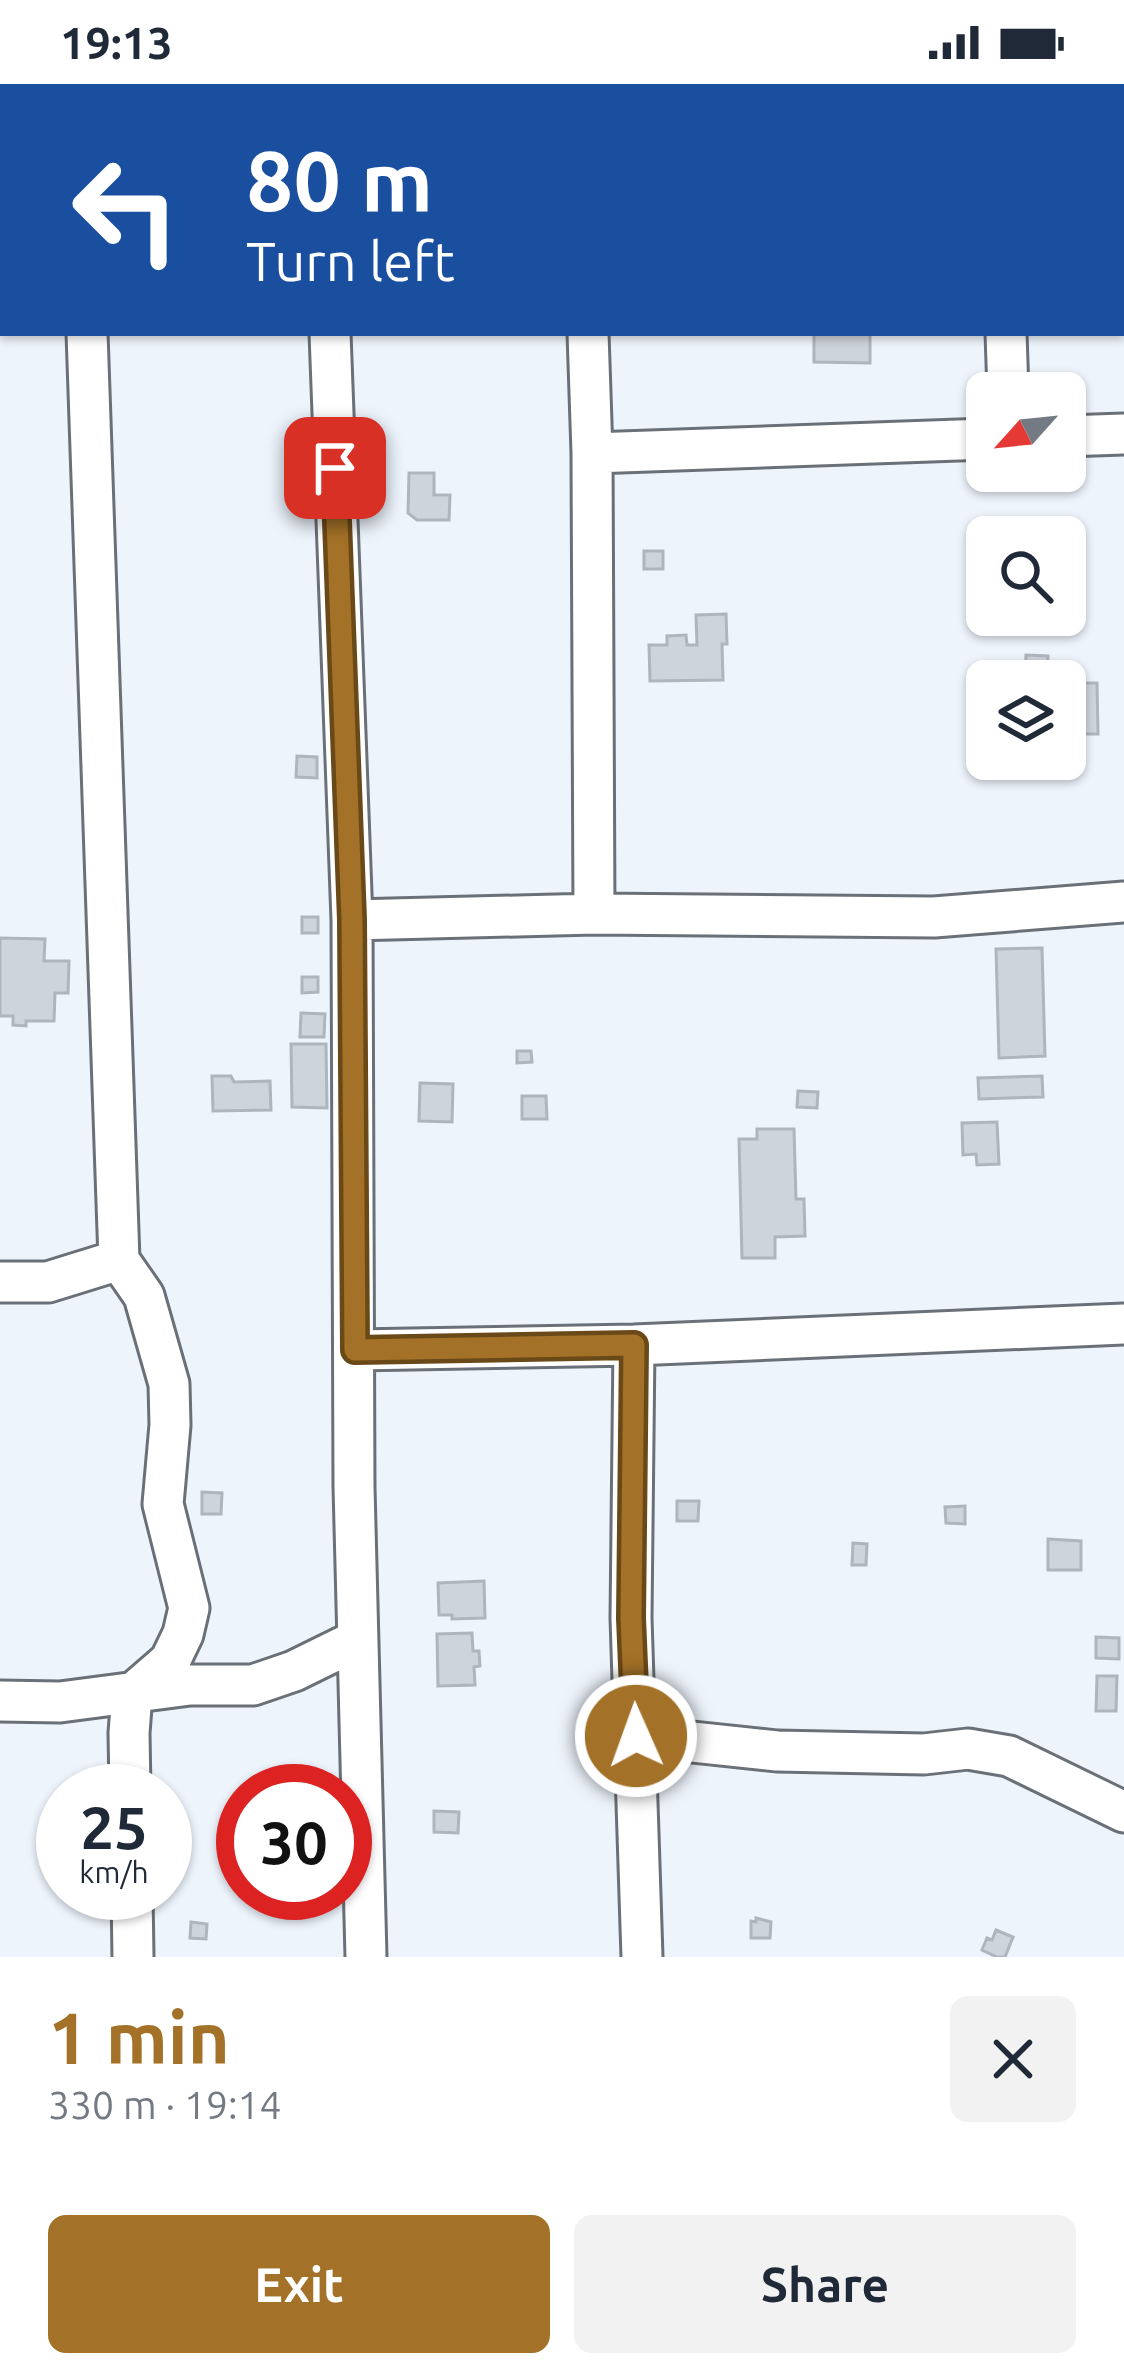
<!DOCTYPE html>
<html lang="en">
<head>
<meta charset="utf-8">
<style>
	:root { --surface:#fff; --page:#f2f2f3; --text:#1f2937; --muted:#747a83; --accent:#a37127 }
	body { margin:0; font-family:Ubuntu,sans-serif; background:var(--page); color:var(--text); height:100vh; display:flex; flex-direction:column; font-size:45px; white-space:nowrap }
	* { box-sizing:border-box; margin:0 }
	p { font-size:39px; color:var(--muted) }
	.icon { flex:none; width:66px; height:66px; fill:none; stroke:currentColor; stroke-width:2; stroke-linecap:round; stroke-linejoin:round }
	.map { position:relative; height:1873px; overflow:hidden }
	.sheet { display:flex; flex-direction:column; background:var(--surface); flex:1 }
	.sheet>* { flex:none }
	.banner { position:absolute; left:0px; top:0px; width:1125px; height:252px; box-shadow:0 3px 9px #0004; background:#1a4fa0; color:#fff; overflow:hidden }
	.needle { width:78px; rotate:243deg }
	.controls { position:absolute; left:966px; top:288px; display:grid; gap:24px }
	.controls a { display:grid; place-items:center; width:120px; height:120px; border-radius:18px; background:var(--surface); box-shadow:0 3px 9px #0004; font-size:60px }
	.speed { position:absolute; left:36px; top:1680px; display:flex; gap:24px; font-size:60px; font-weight:700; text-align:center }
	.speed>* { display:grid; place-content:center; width:156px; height:156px; border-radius:50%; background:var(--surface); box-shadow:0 3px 9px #0004; line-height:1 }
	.speed small { font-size:30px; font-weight:400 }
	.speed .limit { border:18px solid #d22; background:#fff; color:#111 }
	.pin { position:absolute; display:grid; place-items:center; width:102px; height:102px; color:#fff; margin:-51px; border-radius:24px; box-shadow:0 6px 18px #0006 }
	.me { position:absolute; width:132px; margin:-66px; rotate:358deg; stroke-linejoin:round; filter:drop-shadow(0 0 9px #0008) }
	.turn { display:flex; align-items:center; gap:42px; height:252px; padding:0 48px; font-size:54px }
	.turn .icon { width:156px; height:156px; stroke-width:2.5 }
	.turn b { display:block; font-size:84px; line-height:102px }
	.round { display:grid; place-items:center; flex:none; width:126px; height:126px; border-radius:18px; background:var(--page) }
	.headline { display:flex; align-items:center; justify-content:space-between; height:204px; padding:0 48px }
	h1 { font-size:72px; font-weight:600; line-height:90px; color:var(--accent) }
	.action { display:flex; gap:24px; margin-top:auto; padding:24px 48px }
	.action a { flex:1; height:138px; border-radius:18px; background:var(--accent); color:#fff; font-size:48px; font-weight:600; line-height:138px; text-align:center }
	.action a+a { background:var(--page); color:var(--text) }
	.status { display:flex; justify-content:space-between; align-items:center; height:84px; padding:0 60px; background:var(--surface); direction:ltr }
	.status svg { height:33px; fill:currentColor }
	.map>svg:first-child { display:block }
	.building { fill:#ced4dc; stroke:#aeb5bc; stroke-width:3 }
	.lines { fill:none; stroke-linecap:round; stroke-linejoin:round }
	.minor-casing { stroke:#6a7077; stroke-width:45 }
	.minor { stroke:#fff; stroke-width:39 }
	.route-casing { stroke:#6a4919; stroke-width:30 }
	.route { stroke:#a37127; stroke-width:21 }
</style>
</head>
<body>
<div class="status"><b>19:13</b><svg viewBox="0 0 49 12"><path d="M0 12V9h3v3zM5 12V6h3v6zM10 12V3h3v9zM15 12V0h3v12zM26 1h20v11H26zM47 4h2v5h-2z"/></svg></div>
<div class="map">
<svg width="1124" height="1873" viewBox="0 0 1124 1873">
	<rect width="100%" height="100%" fill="#edf4fc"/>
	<path class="building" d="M814 249H870V279L814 278Z
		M307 359V379H287L286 360Z
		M409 389H434V411H450L449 436H417L408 429Z
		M644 467H663V485H644Z
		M726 530 727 560H722L723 596 650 597 649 561H667V552L686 551 687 561H697L696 531Z
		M1026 571 1048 572 1047 595 1025 593Z
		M1065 599H1097L1098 650H1068V642H1065Z
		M297 672 317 673V694L296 693Z
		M302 833H318V849H302Z
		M0 854 45 855 44 877H69L68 909H55L54 937H26V942L13 941V932H0Z
		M1042 864 1045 972 999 974 996 865Z
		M302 893H318V908L302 909Z
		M301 929 325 930 324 953H300Z
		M291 960H326L327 1024 292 1023Z
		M517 967H531L532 978 517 979Z
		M212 992H231L234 998 270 997 271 1026 213 1027Z
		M1042 992 1043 1013 979 1015 978 994Z
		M420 999 453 1000 452 1038 419 1037Z
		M798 1007 818 1008 817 1024 797 1023Z
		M522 1012H546L547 1035H522Z
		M997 1038 999 1080 977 1081 976 1070 963 1071 962 1039Z
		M757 1045H794L796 1115H804L805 1152 775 1153V1174H742L739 1055H757Z
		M202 1408 222 1409 221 1430H202Z
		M677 1417H699L698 1437H677Z
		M965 1422V1440L946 1439 945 1423Z
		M1048 1455 1081 1457V1486H1048Z
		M853 1459 867 1460 866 1481H852Z
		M484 1497 485 1534 452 1535V1531H439L438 1499Z
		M472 1549 473 1567H479L480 1582 474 1583 475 1601 438 1602 437 1550Z
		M1096 1553 1119 1554V1575L1096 1574Z
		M1097 1592H1117L1116 1627H1096Z
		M434 1727 459 1728 458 1749 434 1748Z
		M756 1834 771 1838 770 1854H751V1837L756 1838Z
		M191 1838 207 1840 206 1855 190 1854Z
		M996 1846 1013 1853 1005 1873H997L982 1866 987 1854 992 1856Z"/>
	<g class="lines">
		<defs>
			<path id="minor" d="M81 0V3
				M580 0 581 3
				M333 3V0
				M1011 3 1012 0
				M0 190H3
				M87 249 119 1176 144 1212 169 1300 170 1341 163 1420 189 1524 183 1550 170 1577 132 1610 129 1649 130 1707
				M330 249 352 836 354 1403 366 1873
				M588 249 592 369 594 830
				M1006 249 1008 309
				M1065 352 1124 350
				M592 369 987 355
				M352 836 594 830 934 833 1124 818
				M0 1198H48L119 1176
				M634 1261 631 1534 642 1873
				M355 1266 634 1261 1124 1240
				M0 1617 60 1618 190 1601H253L294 1587 357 1556
				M636 1652 777 1667 924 1670 968 1665 1009 1672 1124 1728
				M132 1809 133 1873"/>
		</defs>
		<use href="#minor" class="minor-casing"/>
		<use href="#minor" class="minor"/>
	</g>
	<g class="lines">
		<defs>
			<path id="route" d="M335 384 352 836 355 1266 634 1261 631 1534 636 1652"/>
		</defs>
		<use href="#route" class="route-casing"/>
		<use href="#route" class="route"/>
	</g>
</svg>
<div class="controls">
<a><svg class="needle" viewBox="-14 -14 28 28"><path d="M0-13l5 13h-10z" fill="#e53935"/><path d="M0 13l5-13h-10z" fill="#747a83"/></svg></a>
<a><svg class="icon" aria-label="search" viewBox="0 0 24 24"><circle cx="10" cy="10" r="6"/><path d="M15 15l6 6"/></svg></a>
<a><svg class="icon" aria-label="layers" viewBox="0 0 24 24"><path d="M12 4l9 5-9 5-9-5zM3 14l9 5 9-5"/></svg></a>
</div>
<div class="speed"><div>25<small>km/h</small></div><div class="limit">30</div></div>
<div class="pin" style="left:335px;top:384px;background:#d93025"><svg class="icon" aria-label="arrive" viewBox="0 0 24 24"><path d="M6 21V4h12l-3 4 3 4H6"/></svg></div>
<svg class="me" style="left:636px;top:1652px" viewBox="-20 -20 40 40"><circle r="17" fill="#a37127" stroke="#fff" stroke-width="3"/><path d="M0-11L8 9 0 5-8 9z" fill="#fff"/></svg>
<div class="banner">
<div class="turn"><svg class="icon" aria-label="left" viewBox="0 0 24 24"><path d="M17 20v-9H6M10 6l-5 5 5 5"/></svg><div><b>80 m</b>Turn left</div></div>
</div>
</div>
<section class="sheet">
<div class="headline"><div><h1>1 min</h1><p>330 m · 19:14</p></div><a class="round"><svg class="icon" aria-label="close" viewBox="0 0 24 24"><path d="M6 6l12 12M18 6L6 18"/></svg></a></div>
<div class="action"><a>Exit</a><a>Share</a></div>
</section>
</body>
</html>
